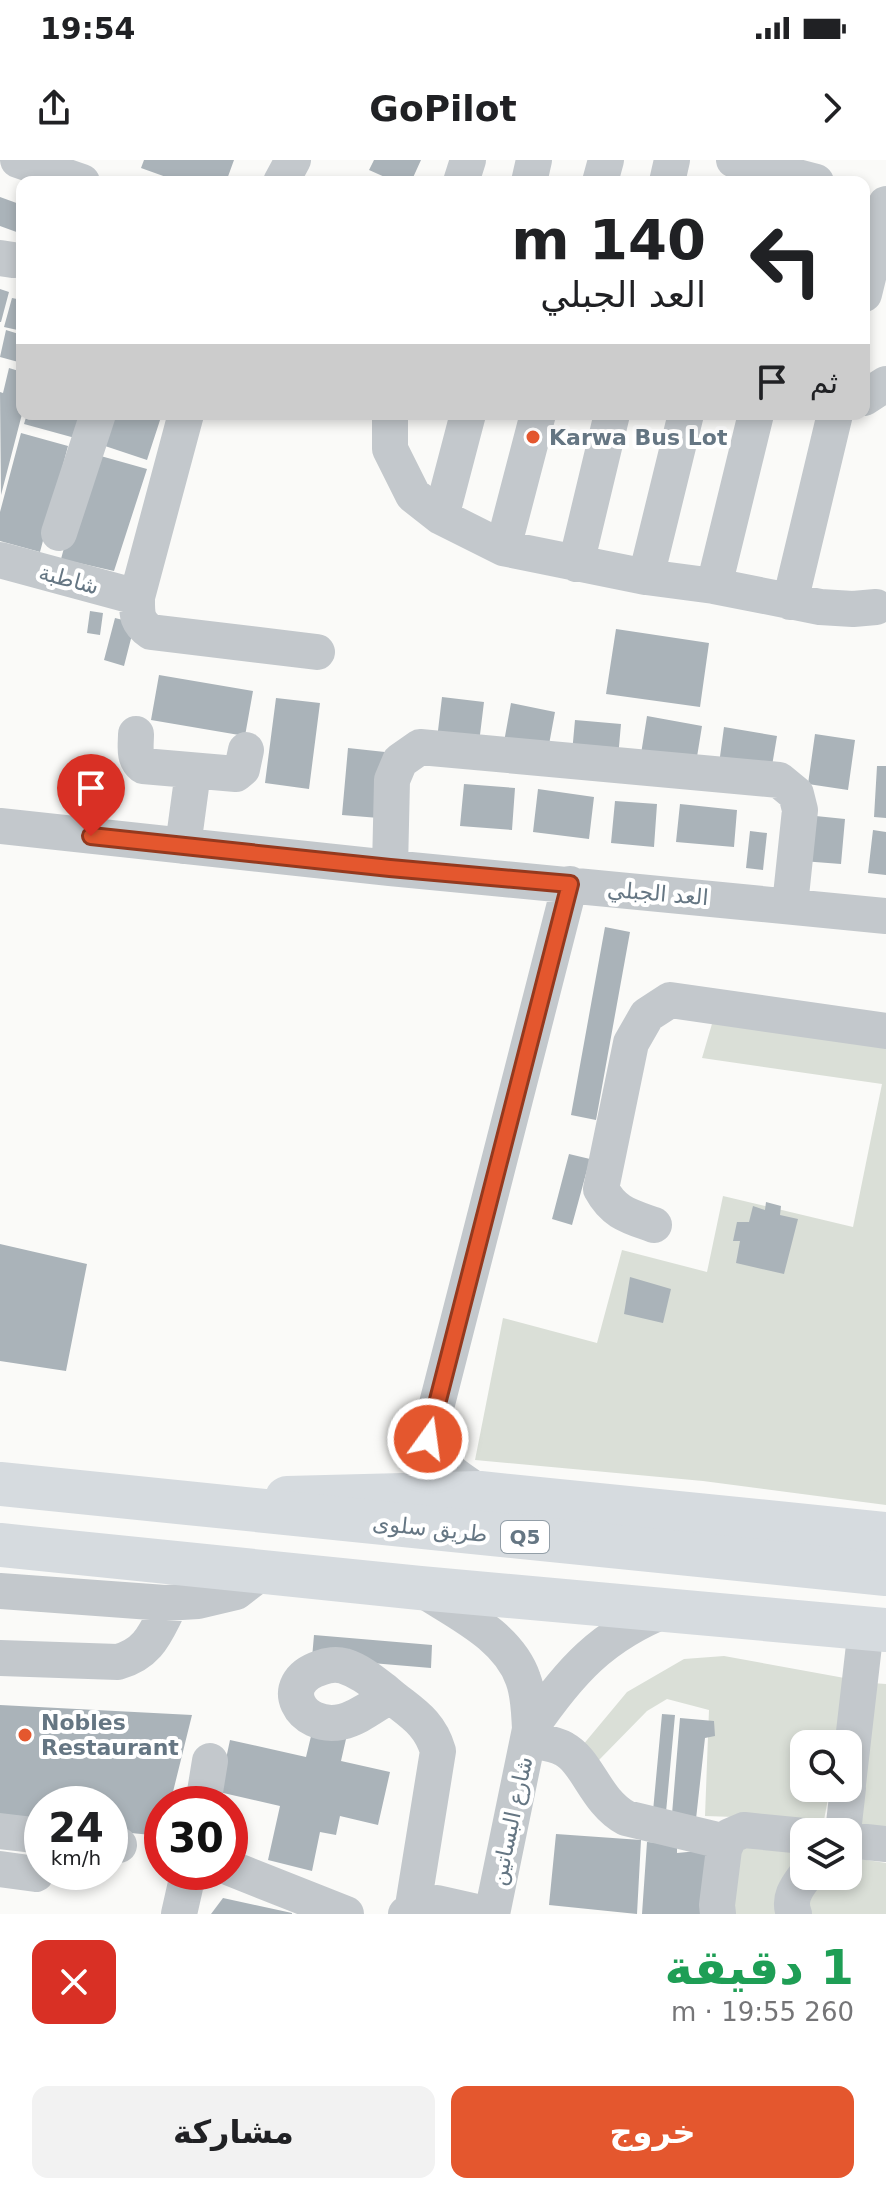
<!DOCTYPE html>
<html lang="ar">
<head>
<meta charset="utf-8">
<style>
	:root { --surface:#fff; --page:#f2f2f2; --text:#202124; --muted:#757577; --accent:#e4572e }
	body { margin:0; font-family:"DejaVu Sans",Cairo,sans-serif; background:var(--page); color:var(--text); direction:rtl; height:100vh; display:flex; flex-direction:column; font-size:30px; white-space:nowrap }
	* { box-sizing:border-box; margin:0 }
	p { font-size:26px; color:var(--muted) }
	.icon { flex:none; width:44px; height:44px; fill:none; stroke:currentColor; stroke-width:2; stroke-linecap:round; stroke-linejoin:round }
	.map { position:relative; height:1754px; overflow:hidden; direction:ltr }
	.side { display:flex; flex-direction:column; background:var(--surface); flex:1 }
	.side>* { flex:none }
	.top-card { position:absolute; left:16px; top:16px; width:854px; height:244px; border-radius:16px; box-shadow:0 4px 12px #0003; direction:rtl; background:#fff; color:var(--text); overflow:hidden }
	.controls { position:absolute; left:790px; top:1570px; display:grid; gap:16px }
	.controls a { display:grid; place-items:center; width:72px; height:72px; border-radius:16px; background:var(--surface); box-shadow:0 4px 12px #0003; font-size:40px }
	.speed { position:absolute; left:24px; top:1626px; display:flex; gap:16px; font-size:40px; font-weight:700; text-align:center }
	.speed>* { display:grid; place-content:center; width:104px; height:104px; border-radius:50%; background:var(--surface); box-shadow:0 4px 12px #0003; line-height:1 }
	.speed small { font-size:20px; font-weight:400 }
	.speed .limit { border:12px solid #d22; background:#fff; color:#111 }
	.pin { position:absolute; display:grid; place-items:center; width:68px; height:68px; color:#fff; margin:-82px -34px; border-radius:50% 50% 50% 0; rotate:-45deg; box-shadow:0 0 8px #0007 }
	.pin .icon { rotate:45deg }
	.me { position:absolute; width:88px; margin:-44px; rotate:14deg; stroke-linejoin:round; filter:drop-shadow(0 0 6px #0008) }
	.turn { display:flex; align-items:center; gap:28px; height:168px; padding:0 32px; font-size:36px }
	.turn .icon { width:104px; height:104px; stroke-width:2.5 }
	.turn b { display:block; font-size:56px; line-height:68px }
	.then { display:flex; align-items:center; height:76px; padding:0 32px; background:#0003; gap:16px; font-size:30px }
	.round { display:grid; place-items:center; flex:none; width:84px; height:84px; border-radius:16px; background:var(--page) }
	.head { display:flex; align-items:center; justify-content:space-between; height:136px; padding:0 32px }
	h1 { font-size:48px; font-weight:600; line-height:60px; color:#1e9e55 }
	.action { display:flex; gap:16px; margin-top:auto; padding:16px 32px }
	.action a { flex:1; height:92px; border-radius:16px; background:var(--accent); color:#fff; font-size:32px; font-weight:600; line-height:92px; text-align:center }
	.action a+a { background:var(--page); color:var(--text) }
	.status { display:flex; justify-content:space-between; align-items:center; height:56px; padding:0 40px; background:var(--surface); direction:ltr }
	.status svg { height:22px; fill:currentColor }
	header { display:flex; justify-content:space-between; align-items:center; height:104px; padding:0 32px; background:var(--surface); font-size:36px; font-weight:600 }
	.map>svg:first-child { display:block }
	.green { fill:#dadfd7 }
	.building { fill:#aab3b9 }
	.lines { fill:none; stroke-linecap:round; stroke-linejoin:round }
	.minor { stroke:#c3c8cc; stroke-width:36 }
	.major { stroke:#d6dbdf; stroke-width:44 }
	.highway { stroke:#d6dbdf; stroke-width:44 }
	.route-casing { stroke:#94391e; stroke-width:20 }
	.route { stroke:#e4572e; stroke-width:14 }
	.poi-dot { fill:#e4572e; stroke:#fff; stroke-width:3 }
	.labels { text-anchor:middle; stroke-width:8; stroke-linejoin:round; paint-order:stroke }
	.shield { fill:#fff; stroke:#939fa8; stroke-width:2 }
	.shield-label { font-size:20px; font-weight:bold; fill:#657683 }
	.poi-label { font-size:22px; font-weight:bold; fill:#657683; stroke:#fff; text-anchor:start }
	.street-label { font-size:22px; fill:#657683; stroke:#fff }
</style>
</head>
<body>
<div class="status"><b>19:54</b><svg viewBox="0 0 49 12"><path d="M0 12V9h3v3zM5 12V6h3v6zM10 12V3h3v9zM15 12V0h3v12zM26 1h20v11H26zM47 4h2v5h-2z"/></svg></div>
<header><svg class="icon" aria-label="forward" viewBox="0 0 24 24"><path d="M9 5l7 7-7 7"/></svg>GoPilot<svg class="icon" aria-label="share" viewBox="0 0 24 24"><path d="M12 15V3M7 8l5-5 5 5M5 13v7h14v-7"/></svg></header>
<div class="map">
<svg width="886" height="1754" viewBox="0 0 886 1754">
	<rect width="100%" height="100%" fill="#fafaf8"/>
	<path class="green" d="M714 857 886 887V1345L703 1321 475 1300 503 1158 597 1183 622 1090 707 1112 723 1036 853 1067 882 924 702 898Z
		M724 1496 850 1519 838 1584H804V1628H830L824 1660 705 1656 709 1550 667 1539 647 1551 599 1600 582 1586 627 1532 684 1499Z
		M872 1523 886 1524V1672L854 1668Z
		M734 1679 804 1690V1716H848V1697L886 1703V1754H728Z"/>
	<path class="building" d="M144 0H234L226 22H180L141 8Z
		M374 0H421L411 22H396L369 10Z
		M0 37 22 45V74L0 66Z
		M0 129 9 132 1 162H0Z
		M12 138 22 140V171L4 167Z
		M6 170 22 175V203L0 197Z
		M9 208 22 212V254L1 335 0 232 3 233Z
		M27 254H82L75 278 24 264Z
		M102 254H162L147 300 93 282Z
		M21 273 68 286 40 392 0 381V352Z
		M90 293 147 309 114 411 61 399Z
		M90 451 103 453 100 475 87 473Z
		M115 458 135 463 124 506 104 500Z
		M616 469 709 483 700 547 606 534Z
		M159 515 253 531 245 576 151 560Z
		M442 537 484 542 479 583 437 579Z
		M276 538 320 543 309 629 265 623Z
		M511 543 555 552 548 590 504 582Z
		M647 556 702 566 696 603 641 594Z
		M575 560 621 564 618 598 572 593Z
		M724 567 777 576 771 612 719 604Z
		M815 574 855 580 848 630 808 624Z
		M348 588 385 592 379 658 342 655Z
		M877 606H886V658L874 657Z
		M464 624 515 628 512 670 460 666Z
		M538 629 594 637 589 679 533 672Z
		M615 641 657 644 654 687 611 683Z
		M680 644 737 650 734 687 676 682Z
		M806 655 845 659 841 704 802 701Z
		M873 670 886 672V715L868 713Z
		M750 671 767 673 763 710 746 708Z
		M605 767 630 772 596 960 571 955Z
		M569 994 590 999 572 1065 552 1059Z
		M766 1042 781 1046 780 1055 798 1059 784 1114 736 1103 740 1081H733L737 1062H749L753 1046 765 1050Z
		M0 1084 87 1104 66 1211 0 1201Z
		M630 1117 671 1129 663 1163 624 1154Z
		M314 1475 432 1485 431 1508 312 1498Z
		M0 1545 192 1555 170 1644H162V1676L110 1671V1644H42V1665L0 1661Z
		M662 1554 675 1555 665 1663 652 1662Z
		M680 1558 714 1561 715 1576 705 1578 695 1668 671 1666Z
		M312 1572 346 1579 341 1601 390 1612 378 1665 340 1656 336 1675 320 1672 312 1711 268 1700 280 1646 219 1632 230 1580 306 1597Z
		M556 1674 641 1680 637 1754 549 1745Z
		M647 1682 677 1684V1693L708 1690 703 1754H642Z
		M223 1738 292 1753V1754H211Z"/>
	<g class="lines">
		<path class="minor" d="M18 0 82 22
			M734 0 816 22
			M281 22 293 0
			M461 22 468 0
			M529 22 534 0
			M600 22 606 0
			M667 22 672 0
			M0 98 13 100
			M864 134 886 44
			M864 238 886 224
			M186 254 137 437C137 454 136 462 151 472L317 492
			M390 254V289L413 335 441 357 503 388 646 417 714 426 820 447 853 449 876 447
			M441 357 468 254
			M59 373 98 254
			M503 388 538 254
			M0 400 137 437
			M576 404 612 254
			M646 417 686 254
			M714 426 756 254
			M790 442 835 254
			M136 574C136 586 133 598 143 606L236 614 242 609 246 590
			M0 666 390 708 886 756
			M183 686 193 612
			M390 708 392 620 400 601 420 587 779 620 796 634 800 650 790 745
			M654 1065C629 1056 614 1053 601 1029L631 883 647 855 670 840 886 871
			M480 1333C456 1316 438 1308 428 1279L570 724
			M420 1428C456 1452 508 1475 523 1519 529 1535 529 1552 530 1569L492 1754
			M0 1431 165 1443 198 1441 236 1432 262 1412
			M0 1498 118 1502C151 1493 156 1470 171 1443
			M390 1536C374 1545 359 1558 341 1562 300 1570 275 1523 320 1508 327 1505 337 1504 344 1506 360 1511 373 1522 386 1532 409 1552 429 1560 438 1591L412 1752
			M530 1569C570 1511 602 1475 668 1449
			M528 1579C539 1582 554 1583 564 1589 588 1602 595 1641 626 1658L726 1682
			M848 1624 866 1468
			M203 1644 210 1601
			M0 1671 42 1676
			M843 1672 848 1628
			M848 1680 886 1684
			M110 1684 119 1685
			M230 1708 346 1754
			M0 1709 36 1714
			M179 1754 186 1723 194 1712
			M406 1754 437 1743 486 1754
			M718 1754 717 1745 724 1689 730 1676 744 1670 804 1676
			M794 1754C788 1739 796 1728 805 1716"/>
		<path class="major" d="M287 1338 480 1333 886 1374"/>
		<path class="highway" d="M0 1324 886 1414
			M0 1385 420 1428 886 1470"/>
	</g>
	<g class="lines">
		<defs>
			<path id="route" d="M91 676 390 708 570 724 428 1279"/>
		</defs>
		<use href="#route" class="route-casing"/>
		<use href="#route" class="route"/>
	</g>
	<g class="poi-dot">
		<circle cx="533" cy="277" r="8"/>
		<circle cx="25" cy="1575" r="8"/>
	</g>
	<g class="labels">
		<rect class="shield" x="501" y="1361" width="48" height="32" rx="6"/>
		<g class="shield-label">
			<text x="525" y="1384">Q5</text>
		</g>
		<g class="poi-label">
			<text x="549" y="285">Karwa Bus Lot</text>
			<text x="41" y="1570">Nobles<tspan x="41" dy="25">Restaurant</tspan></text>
		</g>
		<g class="street-label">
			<text transform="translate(69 419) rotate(15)" y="8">شاطبة</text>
			<text transform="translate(658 733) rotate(5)" y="8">العد الجبلي</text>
			<text transform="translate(430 1368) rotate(6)" y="8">طريق سلوى</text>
			<text transform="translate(511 1661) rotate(-78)" y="8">شارع البساتين</text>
		</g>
	</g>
</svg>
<div class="controls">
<a><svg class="icon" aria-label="search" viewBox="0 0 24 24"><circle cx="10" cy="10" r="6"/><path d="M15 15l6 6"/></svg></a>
<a><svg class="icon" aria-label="layers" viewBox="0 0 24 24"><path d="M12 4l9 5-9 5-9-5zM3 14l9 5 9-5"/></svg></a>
</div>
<div class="speed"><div>24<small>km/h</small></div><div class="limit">30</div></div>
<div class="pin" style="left:91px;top:676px;background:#d93025"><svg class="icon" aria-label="arrive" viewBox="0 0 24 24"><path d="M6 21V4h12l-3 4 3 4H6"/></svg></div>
<svg class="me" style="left:428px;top:1279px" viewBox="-20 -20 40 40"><circle r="17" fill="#e4572e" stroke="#fff" stroke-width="3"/><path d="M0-11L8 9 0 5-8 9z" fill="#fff"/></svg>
<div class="top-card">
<div class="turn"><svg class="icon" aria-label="left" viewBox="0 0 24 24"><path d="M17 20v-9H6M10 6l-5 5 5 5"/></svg><div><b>140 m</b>العد الجبلي</div></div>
<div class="then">ثم<svg class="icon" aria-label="arrive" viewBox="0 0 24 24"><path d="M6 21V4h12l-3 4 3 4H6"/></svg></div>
</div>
</div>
<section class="side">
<div class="head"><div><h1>1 دقيقة</h1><p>260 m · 19:55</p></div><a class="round" style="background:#d93025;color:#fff"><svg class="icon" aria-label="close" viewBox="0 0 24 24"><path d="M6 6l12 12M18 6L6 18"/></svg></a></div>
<div class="action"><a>خروج</a><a>مشاركة</a></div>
</section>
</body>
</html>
